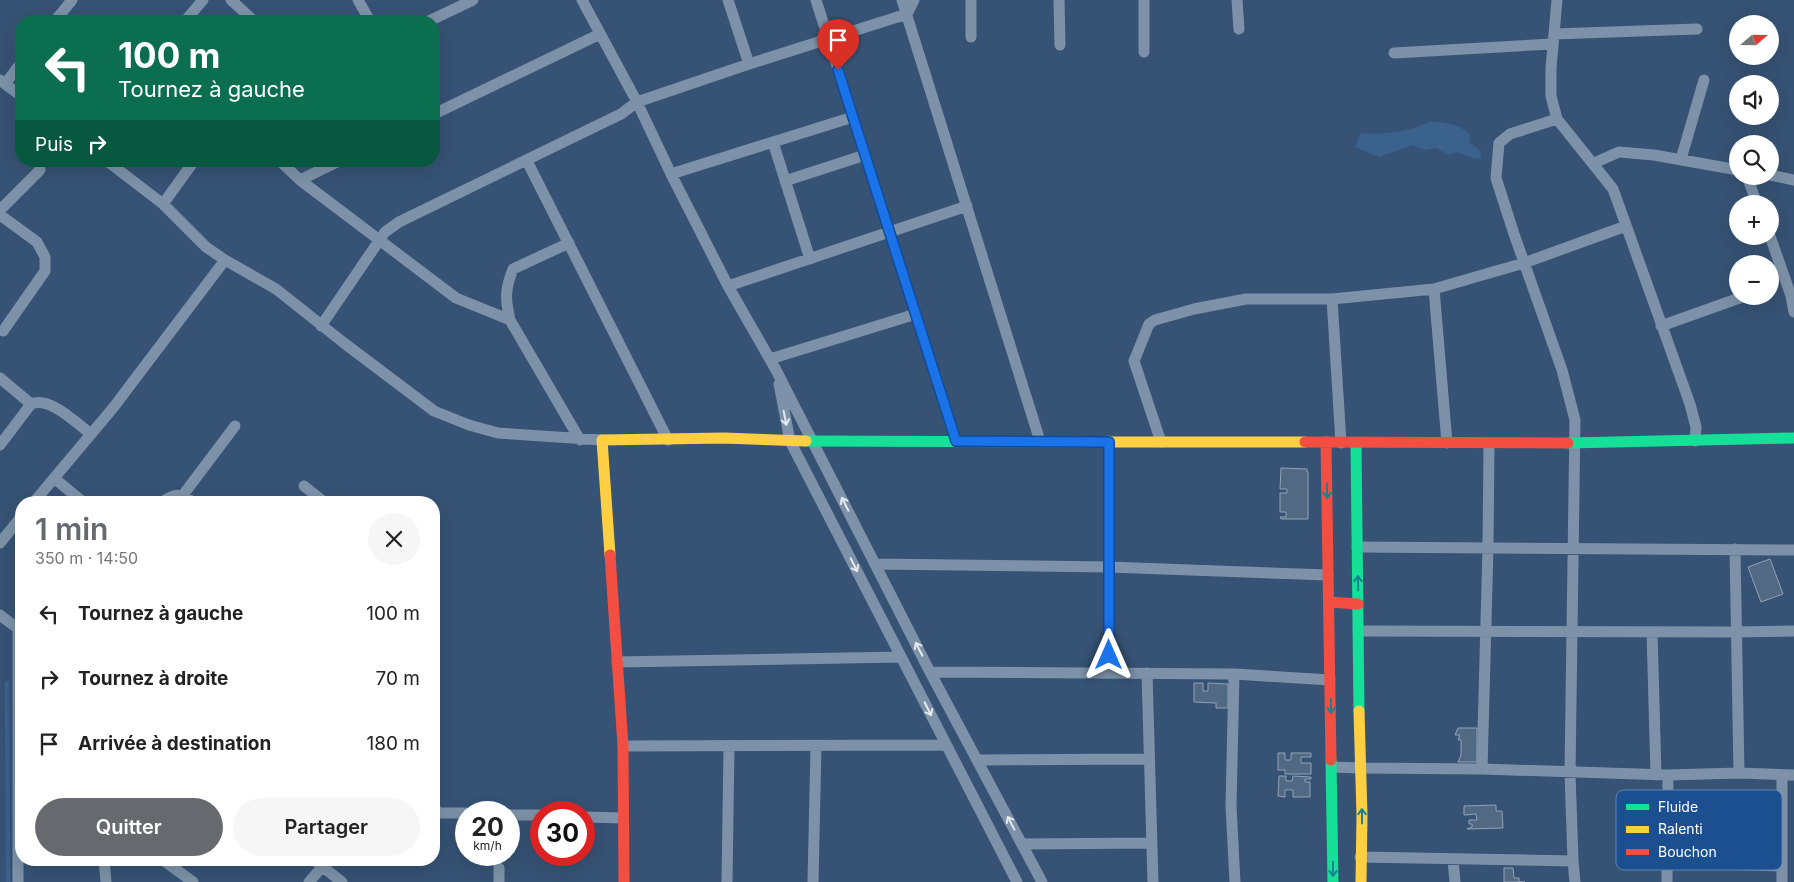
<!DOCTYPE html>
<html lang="fr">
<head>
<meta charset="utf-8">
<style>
	:root { --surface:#fff; --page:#f6f6f6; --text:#222; --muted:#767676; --accent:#666a6f }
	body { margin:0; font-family:Inter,sans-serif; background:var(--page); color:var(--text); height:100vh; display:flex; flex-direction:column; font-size:19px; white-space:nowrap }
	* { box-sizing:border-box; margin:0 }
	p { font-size:16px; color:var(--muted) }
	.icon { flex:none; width:28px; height:28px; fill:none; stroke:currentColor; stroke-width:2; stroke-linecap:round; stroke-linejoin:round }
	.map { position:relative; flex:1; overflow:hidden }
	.sheet { position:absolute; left:15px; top:496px; width:425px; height:370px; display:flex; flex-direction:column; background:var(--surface); border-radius:20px; box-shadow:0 5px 20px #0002 }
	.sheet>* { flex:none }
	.banner { position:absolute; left:15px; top:15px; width:425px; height:152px; border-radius:20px; box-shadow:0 5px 20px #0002; background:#0b6e4f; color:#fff; overflow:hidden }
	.needle { width:32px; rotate:70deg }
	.tools { position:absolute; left:1729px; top:15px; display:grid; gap:10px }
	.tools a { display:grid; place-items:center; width:50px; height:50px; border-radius:50%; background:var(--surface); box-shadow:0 5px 20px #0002; font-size:25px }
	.speed { position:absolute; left:455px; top:801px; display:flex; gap:10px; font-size:25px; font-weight:700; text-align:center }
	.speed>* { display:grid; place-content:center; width:65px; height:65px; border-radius:50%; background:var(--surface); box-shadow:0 5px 20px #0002; line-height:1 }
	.speed small { font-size:12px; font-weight:400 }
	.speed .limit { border:8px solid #d22; background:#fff; color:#111 }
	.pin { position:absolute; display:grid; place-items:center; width:42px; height:42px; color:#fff; margin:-51px -21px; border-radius:50% 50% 50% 0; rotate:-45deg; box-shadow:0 0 5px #0007 }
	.pin .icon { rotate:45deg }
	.me { position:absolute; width:55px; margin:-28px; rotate:0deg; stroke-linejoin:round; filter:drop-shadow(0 0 4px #0008) }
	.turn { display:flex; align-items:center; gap:18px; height:105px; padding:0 20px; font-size:22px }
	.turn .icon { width:65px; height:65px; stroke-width:2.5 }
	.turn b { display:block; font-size:35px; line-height:42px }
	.then { display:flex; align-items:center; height:48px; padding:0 20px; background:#0003; gap:10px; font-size:19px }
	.round { display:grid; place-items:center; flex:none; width:52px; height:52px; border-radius:26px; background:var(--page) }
	.summary { display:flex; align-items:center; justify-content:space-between; height:85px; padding:0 20px }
	h1 { font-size:30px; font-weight:600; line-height:38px; color:var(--accent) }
	.primary-button { display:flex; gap:10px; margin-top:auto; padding:10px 20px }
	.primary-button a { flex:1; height:58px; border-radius:30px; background:var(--accent); color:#fff; font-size:20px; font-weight:600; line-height:58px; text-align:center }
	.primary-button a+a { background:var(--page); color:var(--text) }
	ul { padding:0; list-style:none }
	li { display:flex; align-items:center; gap:15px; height:65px; padding:0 20px }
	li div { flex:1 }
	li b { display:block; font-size:19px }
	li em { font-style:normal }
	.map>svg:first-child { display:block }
	.water { fill:#3b618d }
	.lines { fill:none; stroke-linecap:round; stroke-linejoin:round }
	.stream { stroke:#3b618d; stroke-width:4.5 }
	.building { fill:#526984; stroke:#92a2b6 }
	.street { stroke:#7d92a8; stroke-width:11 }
	.fast { stroke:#16e098; stroke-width:11 }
	.slow { stroke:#ffcf43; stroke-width:11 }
	.jam { stroke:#f24e42; stroke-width:11 }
	.oneway { stroke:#e5e9ee }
	.oneway2 { stroke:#198292 }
	.route-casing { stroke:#114b97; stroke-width:12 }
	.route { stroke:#1a73e8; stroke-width:9 }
	.key { fill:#1b4f8f; stroke:#5f84b1; stroke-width:1 }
	.key-label { font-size:14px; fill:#fff }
</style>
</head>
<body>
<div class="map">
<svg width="1794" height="882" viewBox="0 0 1794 882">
	<rect width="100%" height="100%" fill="#365274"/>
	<path class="water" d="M1428 122C1443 122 1459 123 1470 135L1469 142 1481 151V158L1475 159 1456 152 1449 155 1436 148 1424 150 1413 145 1379 157 1355 147 1361 133C1379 135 1413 132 1428 122Z"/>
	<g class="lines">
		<path class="stream" d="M7 683 8 882"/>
	</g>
	<path class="building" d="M1281 468 1307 469V472H1308V519H1281L1280 517H1286V512H1280V493H1287V489H1280Z
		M1770 559 1783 594 1761 602 1748 567Z
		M1194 683H1203V691H1208V683L1228 684V708H1216V703L1194 702Z
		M1458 728H1477V762H1458L1461 755V740H1458L1460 735H1455Z
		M1278 753H1285V760H1291V753H1311V757H1301V763H1311V774H1285V770H1278Z
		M1279 776H1286V781H1292L1293 776 1311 777V779H1305V782H1310V797H1293V790H1285V797L1278 796Z
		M1496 805V811H1502L1503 828 1467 829 1472 827V824H1469V820H1477L1476 814 1464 815V806Z
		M1504 868H1513L1514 878H1519V882H1525H1504Z"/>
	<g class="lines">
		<path class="street" d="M231 0 254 21
			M358 0 370 21
			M582 0 637 102 671 174 728 286 776 370 930 672 1042 882
			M728 0 749 64
			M816 0 956 441
			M902 0 1040 441
			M971 0V37
			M1059 0 1060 45
			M1144 0V52
			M1237 0 1239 29
			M1557 0 1551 68V96L1557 119 1613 189 1690 404 1696 427 1695 441
			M55 21 72 0
			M185 21 203 0
			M429 21 473 0
			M1554 34 1697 29
			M1394 53 1552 44
			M0 80 21 96
			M5 84 21 63
			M434 114 600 34
			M1557 119 1510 134 1499 143 1496 178 1514 234 1562 370 1575 420 1570 773 1573 861 1575 882
			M773 142 810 259
			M1681 159 1704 80
			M107 161 163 204 206 247 225 260 276 289 344 343 434 411 469 425 498 433 602 440
			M280 161 300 180 456 298 510 320
			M527 161 668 440
			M1594 163 1619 152 1654 155 1738 170
			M671 174 853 117
			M1770 175 1794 180
			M1747 176 1757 204
			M300 180 339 161
			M785 181 865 155
			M163 204 194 161
			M0 210 40 170
			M0 215 37 242 45 257V271L3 331
			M1770 236 1791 296 1794 312
			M569 243 513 269C505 289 505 299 510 320L580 440
			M728 286 967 206
			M1434 289 1447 443
			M321 326 385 232 399 222 621 114 637 102 749 64 907 14 914 0
			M1661 326 1745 296
			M770 359 916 314
			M0 378 31 404
			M779 384 790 441 1017 882
			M1109 441V672
			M1161 442 1134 361 1149 324 1155 320 1194 309 1246 299H1332
			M1341 443 1332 299 1434 289 1524 263 1626 226
			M0 445 31 404C50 396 76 423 91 434
			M54 478 83 502
			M304 486 324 502
			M183 495 235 426
			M34 502 113 408 225 260
			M162 502C175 493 180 493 193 502
			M0 543 21 517
			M1357 547 1794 550
			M434 549V537
			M1735 549 1739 773
			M876 564 1109 567 1328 575
			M0 615 21 631
			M1358 631 1736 632 1794 631
			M1652 632 1656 775
			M617 662 901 657
			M930 672 1234 674 1330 680
			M1147 673 1153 882
			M1234 674 1231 806 1235 882
			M623 746 946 745
			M977 760 1149 759
			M1332 767 1360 768 1482 769 1668 775 1739 773 1794 775
			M1482 769 1488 548 1489 443
			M1782 775V882
			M434 808 439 813H466
			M509 815H541
			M584 817 623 818
			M1022 844 1152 843
			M1360 857 1573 861
			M104 860 106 882
			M163 860 193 882
			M314 860 342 882
			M1453 860 1455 882
			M1667 862 1685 859H1703L1726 864 1782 866
			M18 882V629
			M309 882 322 867
			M499 882V868
			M727 882 729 747
			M813 882 816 746
			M1667 882 1668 775"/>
		<path class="fast" d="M806 441 1101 442
			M1356 443 1359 711
			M1568 443 1794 438
			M1331 760 1333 882"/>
		<path class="slow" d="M1101 442H1305
			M610 555 602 440 724 438 806 441
			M1359 711 1362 816 1361 882"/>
		<path class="jam" d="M1305 442 1568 443
			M1326 442 1331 760
			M610 555 623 746 624 882
			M1329 602 1358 604"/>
	</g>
	<defs><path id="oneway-shaft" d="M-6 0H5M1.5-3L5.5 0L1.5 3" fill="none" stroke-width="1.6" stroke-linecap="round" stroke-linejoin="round" transform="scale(1.25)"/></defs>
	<g class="oneway">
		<use href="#oneway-shaft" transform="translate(785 418) rotate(79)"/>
		<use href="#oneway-shaft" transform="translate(845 504) rotate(-117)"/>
		<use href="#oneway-shaft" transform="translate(854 565) rotate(63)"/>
		<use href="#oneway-shaft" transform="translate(919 649) rotate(-117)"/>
		<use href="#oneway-shaft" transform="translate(928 709) rotate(63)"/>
		<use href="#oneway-shaft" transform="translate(1011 823) rotate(-118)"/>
	</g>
	<g class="oneway2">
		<use href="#oneway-shaft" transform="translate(1327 491) rotate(89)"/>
		<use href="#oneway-shaft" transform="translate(1358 583) rotate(-91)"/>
		<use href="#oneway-shaft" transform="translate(1331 706) rotate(89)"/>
		<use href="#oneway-shaft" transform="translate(1362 816) rotate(-90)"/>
		<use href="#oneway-shaft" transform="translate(1333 869) rotate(90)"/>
	</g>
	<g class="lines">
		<defs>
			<path id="route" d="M838 70 956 441 1109 442V655"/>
		</defs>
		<use href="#route" class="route-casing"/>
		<use href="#route" class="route"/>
	</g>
	<rect x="1616" y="790" width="166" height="80" rx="8" class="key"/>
	<rect x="1626" y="804" width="23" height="6" fill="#16e098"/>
	<rect x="1626" y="826" width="23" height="7" fill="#ffcf43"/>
	<rect x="1626" y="849" width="23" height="6" fill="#f24e42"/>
	<g class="key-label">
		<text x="1658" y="812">Fluide</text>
		<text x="1658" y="834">Ralenti</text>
		<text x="1658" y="857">Bouchon</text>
	</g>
</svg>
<div class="tools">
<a><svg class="needle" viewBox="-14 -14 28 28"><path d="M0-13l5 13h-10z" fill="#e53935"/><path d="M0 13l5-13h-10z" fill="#767676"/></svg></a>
<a><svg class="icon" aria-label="sound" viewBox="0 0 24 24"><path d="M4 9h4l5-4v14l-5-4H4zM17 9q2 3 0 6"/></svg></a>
<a><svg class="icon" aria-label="search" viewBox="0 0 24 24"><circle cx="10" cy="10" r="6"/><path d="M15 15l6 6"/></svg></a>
<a>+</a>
<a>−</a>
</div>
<div class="speed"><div>20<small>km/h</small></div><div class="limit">30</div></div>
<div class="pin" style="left:838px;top:70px;background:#d93025"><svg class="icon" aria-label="arrive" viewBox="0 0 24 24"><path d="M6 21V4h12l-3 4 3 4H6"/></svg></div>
<svg class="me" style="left:1109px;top:655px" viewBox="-20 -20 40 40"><path d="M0-17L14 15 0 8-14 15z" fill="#1a73e8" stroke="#fff" stroke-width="4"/></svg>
<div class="banner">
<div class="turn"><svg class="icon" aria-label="left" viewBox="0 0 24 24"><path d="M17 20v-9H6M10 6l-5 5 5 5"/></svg><div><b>100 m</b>Tournez à gauche</div></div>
<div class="then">Puis<svg class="icon" aria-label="right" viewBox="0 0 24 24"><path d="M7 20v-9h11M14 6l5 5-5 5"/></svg></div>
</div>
<section class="sheet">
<div class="summary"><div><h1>1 min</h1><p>350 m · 14:50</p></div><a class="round"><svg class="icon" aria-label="close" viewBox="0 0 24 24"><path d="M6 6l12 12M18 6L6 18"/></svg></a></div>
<ul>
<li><svg class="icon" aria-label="left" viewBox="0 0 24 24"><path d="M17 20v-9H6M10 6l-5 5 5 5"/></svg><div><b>Tournez à gauche</b></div><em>100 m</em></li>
<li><svg class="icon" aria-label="right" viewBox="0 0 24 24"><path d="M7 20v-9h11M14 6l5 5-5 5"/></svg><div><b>Tournez à droite</b></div><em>70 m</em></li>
<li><svg class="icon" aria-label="arrive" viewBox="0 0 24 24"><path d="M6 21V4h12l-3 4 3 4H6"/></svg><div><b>Arrivée à destination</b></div><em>180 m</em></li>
</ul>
<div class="primary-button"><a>Quitter</a><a>Partager</a></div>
</section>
</div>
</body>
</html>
